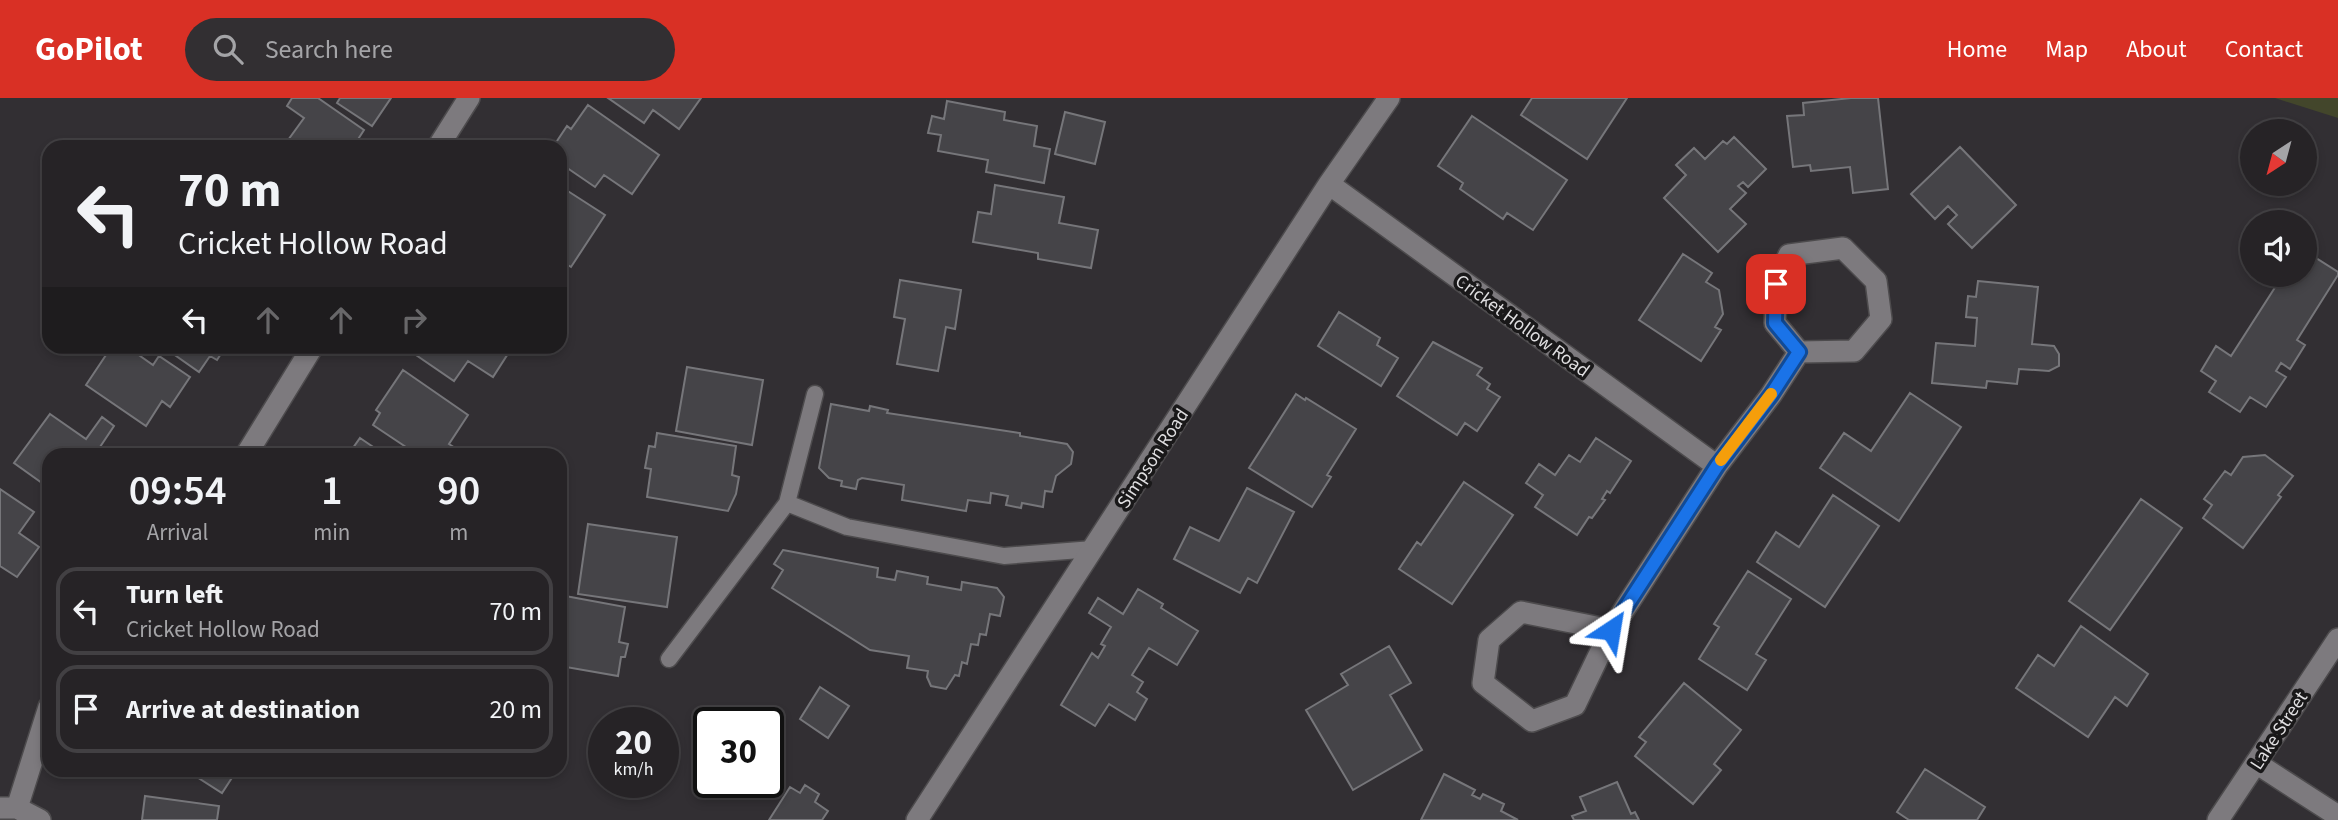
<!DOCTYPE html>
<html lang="en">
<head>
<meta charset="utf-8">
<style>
	:root { --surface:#262326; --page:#322f32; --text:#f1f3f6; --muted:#a4a4a7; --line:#424043; --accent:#d93025 }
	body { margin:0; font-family:"Source Sans 3",sans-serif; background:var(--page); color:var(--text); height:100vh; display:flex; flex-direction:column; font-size:26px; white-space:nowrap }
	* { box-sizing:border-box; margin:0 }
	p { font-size:23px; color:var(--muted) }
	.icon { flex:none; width:38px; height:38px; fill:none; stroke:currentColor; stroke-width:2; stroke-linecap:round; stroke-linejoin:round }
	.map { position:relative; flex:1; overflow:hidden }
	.side { position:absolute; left:42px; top:350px; width:525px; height:329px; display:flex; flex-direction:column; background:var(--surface); border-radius:21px; box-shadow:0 4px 10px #0003,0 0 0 2px var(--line) }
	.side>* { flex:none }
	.top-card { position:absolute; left:42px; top:42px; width:525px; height:214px; border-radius:21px; box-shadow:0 4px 10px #0003,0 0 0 2px var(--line); background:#262326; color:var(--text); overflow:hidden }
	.needle { width:46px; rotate:216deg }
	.tools { position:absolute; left:2240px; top:21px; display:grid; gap:14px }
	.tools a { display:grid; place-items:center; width:77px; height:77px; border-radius:50%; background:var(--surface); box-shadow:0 4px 10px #0003,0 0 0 2px var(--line); font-size:35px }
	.speed { position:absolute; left:588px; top:609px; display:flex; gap:14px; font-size:35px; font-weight:700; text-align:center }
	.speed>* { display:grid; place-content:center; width:91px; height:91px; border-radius:50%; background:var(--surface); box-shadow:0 4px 10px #0003,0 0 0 2px var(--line); line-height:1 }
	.speed small { font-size:18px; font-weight:400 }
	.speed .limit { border:4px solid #111; border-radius:10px; background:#fff; color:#111 }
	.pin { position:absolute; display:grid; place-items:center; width:60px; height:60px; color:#fff; margin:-30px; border-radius:14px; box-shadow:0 4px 10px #0006 }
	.me { position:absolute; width:77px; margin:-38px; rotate:33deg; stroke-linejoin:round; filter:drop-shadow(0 0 5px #0008) }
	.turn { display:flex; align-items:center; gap:24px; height:147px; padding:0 21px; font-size:32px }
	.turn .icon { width:91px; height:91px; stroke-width:2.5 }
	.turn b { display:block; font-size:49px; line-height:60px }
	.lanes { display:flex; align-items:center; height:66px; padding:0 21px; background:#0003; justify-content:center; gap:35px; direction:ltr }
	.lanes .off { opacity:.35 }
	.eta { display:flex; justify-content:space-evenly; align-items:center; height:119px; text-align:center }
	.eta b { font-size:42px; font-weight:600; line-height:49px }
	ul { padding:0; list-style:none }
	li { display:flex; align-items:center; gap:21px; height:88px; margin:0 14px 10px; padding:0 7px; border:4px solid var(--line); border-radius:21px }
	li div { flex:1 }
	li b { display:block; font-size:26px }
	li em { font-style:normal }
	header { display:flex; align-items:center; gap:42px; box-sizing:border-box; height:98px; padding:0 35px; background:var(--accent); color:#fff }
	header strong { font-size:33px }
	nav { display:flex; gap:38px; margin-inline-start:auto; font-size:24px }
	.search { width:490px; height:63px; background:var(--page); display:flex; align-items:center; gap:18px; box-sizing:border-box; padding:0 24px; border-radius:38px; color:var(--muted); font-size:26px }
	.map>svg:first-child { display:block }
	.green { fill:#43462b }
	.building { fill:#454448; stroke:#76767a; stroke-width:2 }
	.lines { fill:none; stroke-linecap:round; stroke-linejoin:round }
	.lane-casing { stroke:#4d4b4d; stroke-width:19 }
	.street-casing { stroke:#4d4b4d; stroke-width:24 }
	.secondary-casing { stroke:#4d4b4d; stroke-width:24 }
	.lane { stroke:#7d7a7e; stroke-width:16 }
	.street { stroke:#7d7a7e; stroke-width:21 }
	.secondary { stroke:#7d7a7e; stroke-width:21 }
	.route-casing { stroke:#114b97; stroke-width:18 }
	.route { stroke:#1a73e8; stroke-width:12 }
	.slow { stroke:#f59e0b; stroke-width:12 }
	.labels { text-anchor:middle; stroke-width:7; stroke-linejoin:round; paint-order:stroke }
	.street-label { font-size:19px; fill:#dfdee0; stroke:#191819 }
</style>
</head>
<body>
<header>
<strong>GoPilot</strong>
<div class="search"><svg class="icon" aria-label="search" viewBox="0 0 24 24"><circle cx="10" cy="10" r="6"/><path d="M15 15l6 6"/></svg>Search here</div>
<nav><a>Home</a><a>Map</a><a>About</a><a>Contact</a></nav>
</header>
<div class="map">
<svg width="2338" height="722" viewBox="0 0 2338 722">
	<rect width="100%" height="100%" fill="#322f33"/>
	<path class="green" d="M2275 0H2338V20Z"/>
	<path class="building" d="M292 0H318L364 32 353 49H283L304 20 287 8Z
		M340 0H391L372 28 337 5Z
		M608 0H701L679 31 653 12 644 25Z
		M1532 0H1627L1587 61 1521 17Z
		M1851 0H1878L1888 91 1853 95 1850 69 1811 73 1810 67 1793 69 1787 18 1804 17 1803 5Z
		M947 3 1005 14 1004 22 1037 28 1034 48 1050 51 1044 85 986 74 988 62 938 53 941 37 928 35 932 18 944 21Z
		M588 7 659 57 632 96 604 77 595 89 560 65V49H553L567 28 571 31Z
		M1065 14 1105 24 1095 66 1055 56Z
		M1472 18 1567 82 1533 132 1507 115 1503 121 1460 91 1463 85 1438 68Z
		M1734 39 1766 71 1748 89 1743 84 1738 88 1746 95 1730 111 1746 126 1718 154 1664 100 1686 77 1676 67 1694 50 1705 61 1723 43 1727 46Z
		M1960 49 2016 107 1972 150 1948 126 1957 117 1948 108 1935 121 1911 96Z
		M995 87 1064 99 1059 125 1098 132 1091 170 1038 161V155L973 144 978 114 991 116Z
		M560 88 605 117 571 169 560 162Z
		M2305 153 2338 174V177L2297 242 2305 247 2290 271 2281 265 2276 273 2286 279 2266 309 2250 299 2240 314 2209 294 2216 283 2201 273 2216 248 2231 258 2283 177H2305Z
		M1683 156 1712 175 1706 184 1719 192 1723 216 1715 229 1721 232 1701 263 1639 222Z
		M900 182 961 192 955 231 946 229 938 273 897 266 905 221 894 219Z
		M1978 183 2038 189 2032 246 2054 248 2059 256V268L2049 273 2019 271 2017 286 1987 283 1986 290 1932 285 1936 245 1975 248 1977 220 1966 219 1968 198 1976 199Z
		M1339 214 1380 240 1377 247 1398 260 1381 288 1318 248Z
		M1433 244 1482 270 1477 277 1490 286 1487 291 1500 299 1477 333 1465 325 1457 337 1397 298Z
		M112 248H126L153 267 159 258 190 279 170 309 162 303 146 328 86 287Z
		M162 248H226L217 262 210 258 199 274Z
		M417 248H513L493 279 468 263 454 283 413 255Z
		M687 269 763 282 752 347 676 333Z
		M403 272 468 317 449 346 466 357H418L373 327 380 315 376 312Z
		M1910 295 1961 329 1899 423 1820 370 1844 335 1871 353Z
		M1296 296 1305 302 1306 300 1356 331 1327 377 1331 379 1312 409 1249 370Z
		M831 306 869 313 870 308 888 312 887 315 1020 335V338L1067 346 1073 354 1071 366 1056 378 1052 394 1045 393 1043 409 1022 405 1021 410 1006 407 1008 398 991 395 990 405 968 402 966 413 902 402 904 387 862 380 858 382 856 391 841 388 842 383 829 380 819 370Z
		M50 316 86 341 102 319 114 328 100 349 106 353 103 357H49V390L14 365Z
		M657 335 736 348 732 377 739 379 736 396 728 413 647 399 651 371 645 370 649 348 655 349Z
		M360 340 385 357H348Z
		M1596 340 1631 363 1610 395 1607 393 1602 401 1605 402 1592 420 1589 419 1577 437 1535 409 1543 397 1526 385 1539 366 1555 377 1569 357 1580 364Z
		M2265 357 2293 378 2278 397 2281 399 2243 450 2203 420 2212 407 2204 401 2225 373 2231 377 2243 359Z
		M1464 384 1513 417 1452 506 1399 471 1417 444 1421 447Z
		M1247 390 1294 414 1257 485 1248 480 1240 495 1174 461 1190 429 1219 443Z
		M0 391 34 414 19 435 39 449 17 479 0 468Z
		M1833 397 1879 428 1825 509 1757 464 1776 434 1799 449Z
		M2141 401 2182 430 2110 532 2069 503Z
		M588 426 677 439 667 509 578 496Z
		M783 452 878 470 877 479 895 482 897 473 928 479 927 486 961 492 962 484 997 490 1004 499 1000 518 990 516 986 537 980 536 978 547 971 546 967 566 962 564 959 578 955 577 946 591 931 588 927 579 928 573 907 570 909 558 870 552 772 490 783 472 774 466Z
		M1748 473 1791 501 1756 556 1766 562 1747 592 1699 561 1719 529 1714 526Z
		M1138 491 1163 506 1161 510 1198 533 1177 567 1149 550 1132 577 1143 584 1137 594 1147 601 1135 622 1109 606 1095 628 1061 607 1092 555 1098 560 1105 548 1101 546 1111 529 1089 515 1098 500 1123 516Z
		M560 497 625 509 619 544 628 546 625 559H621L618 578 560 568Z
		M2081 528 2148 576 2127 608 2115 599 2088 639 2016 590 2038 557 2054 568Z
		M1389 548 1411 585 1390 597 1422 652 1353 692 1306 612 1348 587 1341 576Z
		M1684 585 1741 632 1714 666 1721 672 1693 706 1635 658 1646 644 1639 639Z
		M820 589 849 608 828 640 800 621Z
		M1925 671 1985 709 1977 722H1909L1897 714Z
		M186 672H237L222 695Z
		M1444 676 1475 692 1472 697 1480 701 1483 696 1504 706 1501 713 1518 722H1421Z
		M1617 684 1631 716 1635 714 1639 722H1574L1572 718 1586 713 1580 699Z
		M805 687 819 696 815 704 828 713 822 722H769L790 689 800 695Z
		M145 698 219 708 217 722H142Z"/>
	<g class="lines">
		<defs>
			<path id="lane" d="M787 405 847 429 1004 458 1093 451
				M669 561 787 405 815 296"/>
			<path id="street" d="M438 49 469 0
				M1329 86 1717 368
				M246 357 313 248
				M1611 532 1521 514 1489 542 1483 585 1532 623 1575 607 1611 532 1717 368 1771 297 1799 254 1854 253 1881 221 1876 183 1843 150 1789 157 1776 186 1775 225 1799 254
				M0 710H17L40 722
				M17 710 49 609
				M917 722 1329 86 1389 0
				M2218 722 2256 665"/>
			<path id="secondary" d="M2338 541 2256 665 2338 718"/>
		</defs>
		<use href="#lane" class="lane-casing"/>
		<use href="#street" class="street-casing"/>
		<use href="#secondary" class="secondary-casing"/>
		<use href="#lane" class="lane"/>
		<use href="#street" class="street"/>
		<use href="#secondary" class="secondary"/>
	</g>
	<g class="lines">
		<defs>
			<path id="route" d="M1611 532 1717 368 1771 297 1799 254 1775 225 1776 186"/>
		</defs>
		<use href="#route" class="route-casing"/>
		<use href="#route" class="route"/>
		<path class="slow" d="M1721 362 1771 296"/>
	</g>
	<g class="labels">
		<g class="street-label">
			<text transform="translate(1523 227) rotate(36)" y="7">Cricket Hollow Road</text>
			<text transform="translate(1152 360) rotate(-57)" y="7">Simpson Road</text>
			<text transform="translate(2278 632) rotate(-57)" y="7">Lake Street</text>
		</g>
	</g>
</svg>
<div class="tools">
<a><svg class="needle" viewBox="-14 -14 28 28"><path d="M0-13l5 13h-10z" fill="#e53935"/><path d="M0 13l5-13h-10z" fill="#a4a4a7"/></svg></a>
<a><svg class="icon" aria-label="sound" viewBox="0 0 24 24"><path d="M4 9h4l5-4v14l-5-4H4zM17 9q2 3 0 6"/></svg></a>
</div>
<div class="speed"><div>20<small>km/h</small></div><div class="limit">30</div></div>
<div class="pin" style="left:1776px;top:186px;background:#d93025"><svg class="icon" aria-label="arrive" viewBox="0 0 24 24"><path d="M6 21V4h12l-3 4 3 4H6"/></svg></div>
<svg class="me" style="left:1611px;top:532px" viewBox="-20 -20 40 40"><path d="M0-17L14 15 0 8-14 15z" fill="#1a73e8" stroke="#fff" stroke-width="4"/></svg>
<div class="top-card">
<div class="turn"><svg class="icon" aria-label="left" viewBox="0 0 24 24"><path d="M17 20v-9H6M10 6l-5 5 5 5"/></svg><div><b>70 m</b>Cricket Hollow Road</div></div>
<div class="lanes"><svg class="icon" aria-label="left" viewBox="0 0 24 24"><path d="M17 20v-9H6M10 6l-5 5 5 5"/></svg><svg class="icon off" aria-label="ahead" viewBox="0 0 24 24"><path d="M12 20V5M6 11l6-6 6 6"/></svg><svg class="icon off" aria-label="ahead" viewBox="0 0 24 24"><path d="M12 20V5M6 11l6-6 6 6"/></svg><svg class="icon off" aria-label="right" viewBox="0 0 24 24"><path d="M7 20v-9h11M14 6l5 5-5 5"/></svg></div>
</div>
<section class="side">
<div class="eta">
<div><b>09:54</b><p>Arrival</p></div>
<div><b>1</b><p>min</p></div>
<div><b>90</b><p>m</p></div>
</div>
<ul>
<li><svg class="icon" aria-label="left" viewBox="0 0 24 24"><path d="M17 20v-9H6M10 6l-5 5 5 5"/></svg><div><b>Turn left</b><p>Cricket Hollow Road</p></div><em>70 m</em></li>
<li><svg class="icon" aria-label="arrive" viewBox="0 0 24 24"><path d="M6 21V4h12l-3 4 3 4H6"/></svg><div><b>Arrive at destination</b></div><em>20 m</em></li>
</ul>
</section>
</div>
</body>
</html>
